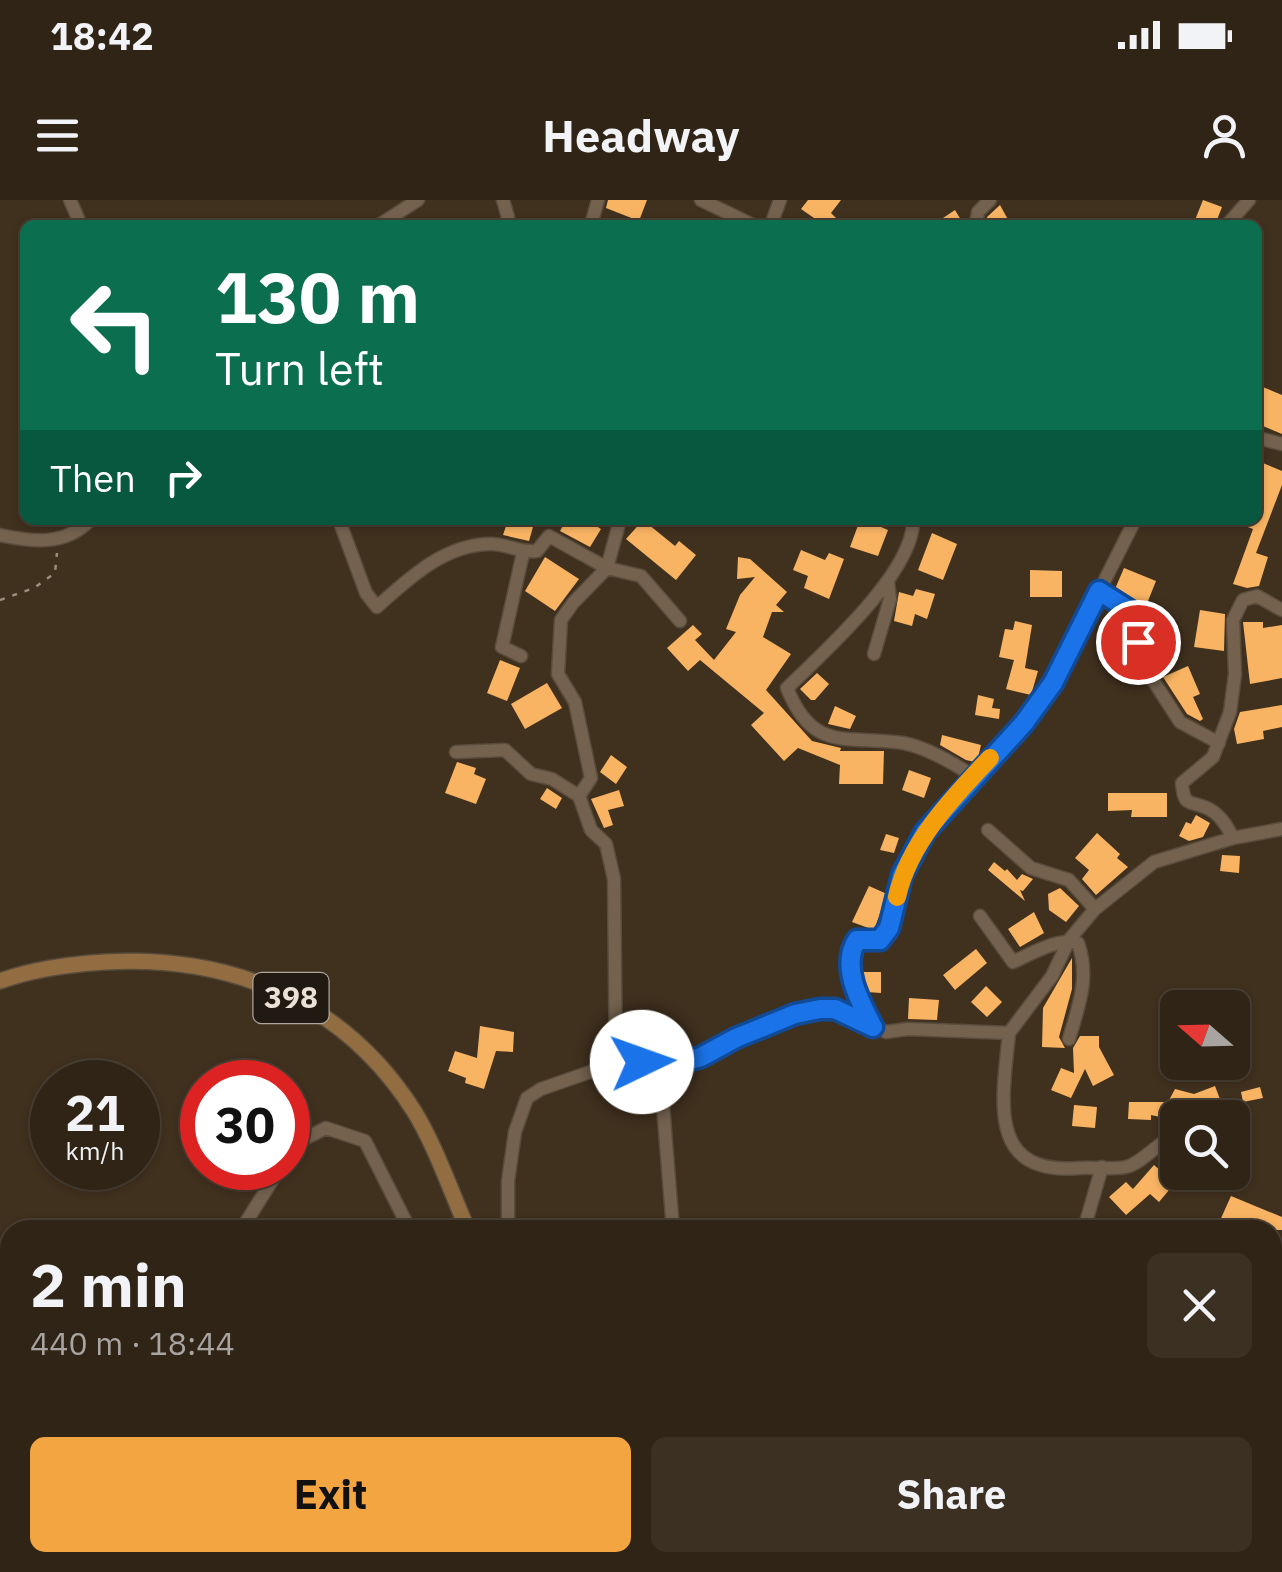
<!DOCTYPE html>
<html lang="en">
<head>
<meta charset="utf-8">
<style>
	:root { --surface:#302416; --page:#3c3023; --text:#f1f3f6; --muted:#a8a4a1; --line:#4b4135; --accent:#f2a541 }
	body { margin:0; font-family:"IBM Plex Sans",sans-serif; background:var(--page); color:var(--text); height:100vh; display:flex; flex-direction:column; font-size:38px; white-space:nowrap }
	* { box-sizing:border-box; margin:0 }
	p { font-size:32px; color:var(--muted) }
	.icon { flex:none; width:55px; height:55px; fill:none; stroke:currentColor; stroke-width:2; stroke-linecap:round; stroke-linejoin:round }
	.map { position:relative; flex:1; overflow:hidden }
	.panel { position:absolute; left:0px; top:1020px; width:1282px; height:352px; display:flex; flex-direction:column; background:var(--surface); border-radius:30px 30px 0 0; box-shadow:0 2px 8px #0004,0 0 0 2px var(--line) }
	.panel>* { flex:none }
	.banner { position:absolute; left:20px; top:20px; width:1242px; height:305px; border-radius:15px; box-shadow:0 2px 8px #0004,0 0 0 2px var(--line); background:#0b6e4f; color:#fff; overflow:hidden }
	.needle { width:65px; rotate:290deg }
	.buttons { position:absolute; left:1160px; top:790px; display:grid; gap:20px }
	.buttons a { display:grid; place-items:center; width:90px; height:90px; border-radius:15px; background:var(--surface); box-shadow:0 2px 8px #0004,0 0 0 2px var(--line); font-size:50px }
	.speed { position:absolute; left:30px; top:860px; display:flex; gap:20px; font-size:50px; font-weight:700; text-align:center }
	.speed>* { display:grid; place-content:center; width:130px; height:130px; border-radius:50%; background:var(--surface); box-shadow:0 2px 8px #0004,0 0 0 2px var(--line); line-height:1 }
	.speed small { font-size:25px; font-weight:400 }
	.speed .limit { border:15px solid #d22; background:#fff; color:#111 }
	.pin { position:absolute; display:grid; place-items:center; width:85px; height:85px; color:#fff; margin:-42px; border:5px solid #fff; border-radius:50%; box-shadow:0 2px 10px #0007 }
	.me { position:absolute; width:110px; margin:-55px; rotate:87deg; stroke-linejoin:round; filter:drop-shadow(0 0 8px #0008) }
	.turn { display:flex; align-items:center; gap:35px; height:210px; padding:0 30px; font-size:45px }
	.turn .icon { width:130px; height:130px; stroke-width:2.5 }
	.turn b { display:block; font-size:70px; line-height:85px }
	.then { display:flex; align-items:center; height:95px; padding:0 30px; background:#0003; gap:20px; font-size:38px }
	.round { display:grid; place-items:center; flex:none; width:105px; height:105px; border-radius:15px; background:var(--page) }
	.overview { display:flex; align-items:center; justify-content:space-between; height:170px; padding:0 30px }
	h1 { font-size:60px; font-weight:700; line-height:75px }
	.cta { display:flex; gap:20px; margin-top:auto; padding:20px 30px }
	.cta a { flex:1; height:115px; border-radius:15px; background:var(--accent); color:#111; font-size:40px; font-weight:700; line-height:115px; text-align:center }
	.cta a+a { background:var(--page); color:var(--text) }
	.status { display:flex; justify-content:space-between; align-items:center; height:70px; padding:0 50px; background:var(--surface); direction:ltr }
	.status svg { height:28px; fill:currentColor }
	header { display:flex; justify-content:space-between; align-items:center; height:130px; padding:0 30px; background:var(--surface); font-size:45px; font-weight:700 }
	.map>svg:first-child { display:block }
	.building { fill:#f9b463 }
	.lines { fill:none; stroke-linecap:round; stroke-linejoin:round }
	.minor-casing { stroke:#594c3c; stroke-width:15 }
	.major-casing { stroke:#594c3c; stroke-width:18 }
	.path { stroke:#9b8d7f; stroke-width:2.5; stroke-dasharray:5 8; stroke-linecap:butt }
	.minor { stroke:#74624f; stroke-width:12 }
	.major { stroke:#926d42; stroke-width:15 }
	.route-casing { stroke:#114b97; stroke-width:25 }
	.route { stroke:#1a73e8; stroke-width:18 }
	.slow { stroke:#f59e0b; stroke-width:18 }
	.labels { text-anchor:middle; stroke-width:10; stroke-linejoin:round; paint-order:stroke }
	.shield { fill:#211a12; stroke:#afa59b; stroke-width:2.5 }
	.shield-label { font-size:30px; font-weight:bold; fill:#ece1d6 }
</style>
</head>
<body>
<div class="status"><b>18:42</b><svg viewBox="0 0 49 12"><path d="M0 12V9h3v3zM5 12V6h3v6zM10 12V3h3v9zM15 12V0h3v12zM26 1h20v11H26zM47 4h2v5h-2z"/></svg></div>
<header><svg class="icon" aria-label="menu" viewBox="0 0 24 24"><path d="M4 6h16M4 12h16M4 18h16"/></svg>Headway<svg class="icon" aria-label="person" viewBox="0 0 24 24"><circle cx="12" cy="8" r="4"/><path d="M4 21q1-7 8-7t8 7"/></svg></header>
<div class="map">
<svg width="1282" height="1372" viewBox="0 0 1282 1372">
	<rect width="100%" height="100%" fill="#40301e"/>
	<path class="building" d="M608 0H647L639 21 606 8Z
		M808 0H841L831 13 843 25H824L801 9Z
		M1203 0 1222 7 1215 25H1193Z
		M1000 5 1011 25H986L987 17Z
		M955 10 964 25H947L943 18Z
		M1258 185 1282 195V234L1258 224Z
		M1258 261 1282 271V285L1256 353 1268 357 1259 386 1247 388 1233 384 1253 329 1232 321 1258 320Z
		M508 320H535L529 341 503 335Z
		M566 320H587L601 329 590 347 560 331Z
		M643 320 675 346 679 341 696 355 676 380 626 339Z
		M860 320H883L881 327 888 330 878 356 850 347Z
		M932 333 957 344 943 380 918 370Z
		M801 350 825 360 829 353 844 359 829 399 804 388 808 376 793 370Z
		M545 357 579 379 555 411 525 391Z
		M738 357 750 359 787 392 776 405 784 412H772L763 437 791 454 766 490 812 541 841 548 840 551H884L883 584H839L840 565 798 548 784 561 751 525 764 513 700 460 688 471 667 448 693 425 702 434 695 440 714 460 736 432 726 429 740 395 755 377 737 379Z
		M1124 368 1156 381 1146 406 1115 389Z
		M1030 370 1062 371V397H1030Z
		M916 389 935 394 927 419 915 414 912 426 894 421 899 392 913 396Z
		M1200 410 1225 414 1224 451 1194 447Z
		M1015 421 1032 425 1025 468 1038 471 1031 495 1006 489 1014 460 999 457 1005 429 1013 430Z
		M1106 422 1122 430 1111 449 1096 441Z
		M1243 422H1263V428L1282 425V478L1250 484Z
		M1118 444 1127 447 1130 459 1127 466 1112 460Z
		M500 460 520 468 507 501 487 493Z
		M1188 466 1200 494 1193 497 1203 519 1200 521 1187 514 1163 477Z
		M817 473 829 484 815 500H811L800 489Z
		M547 483 562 508 525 529 511 504Z
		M978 495 994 499 992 508 1000 509 999 519 975 515Z
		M1282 505V527L1263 531 1264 539 1237 544 1234 529 1240 512Z
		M835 506 856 516 850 529 828 524Z
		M942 535 981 545 978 558 975 562 966 560 940 545Z
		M611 555 627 567 616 584 600 572Z
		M457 562 476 568 474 574 486 579 476 604 445 593Z
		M909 570 931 578 924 598 902 590Z
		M547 588 562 598 556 609 540 599Z
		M619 590 624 606 608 610 613 625 604 628 591 599Z
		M1108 593H1167V617H1131L1132 610 1108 611Z
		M1196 615 1210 623 1203 637 1189 641 1179 636 1186 622 1191 624Z
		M1097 633 1120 654 1117 658 1128 667 1096 695 1082 679 1089 670 1075 658Z
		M886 634 899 638 894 653 880 650Z
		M1222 655 1240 656 1239 673 1220 671Z
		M994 662 1005 671 1007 669 1017 680 1022 674 1033 679 1023 691 1020 690 1025 701 988 670Z
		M869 686 887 694 874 730 852 722Z
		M1060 688 1079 706 1066 722 1049 710 1048 694Z
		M1034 712 1044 733 1020 747 1008 729Z
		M976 749 987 763 955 790 943 775Z
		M1072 758V789L1059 837 1065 848 1042 847 1043 808Z
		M861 772H881V793L867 792Z
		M986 786 1002 802 987 817 971 802Z
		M909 798 939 800 937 820 908 819Z
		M480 826 514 832 513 852 496 851 484 889 465 883 466 878 448 871 455 851 477 858Z
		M1080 836H1099V847L1114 875 1093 886 1085 869 1071 898 1051 890 1061 868 1074 873 1073 848Z
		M1215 886 1226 915 1178 918V921L1151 915V920L1128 919 1129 902H1168L1175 889 1194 894Z
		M1260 887 1263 898 1243 902 1241 892Z
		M1074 905 1097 907 1095 928 1072 926Z
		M1154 965 1175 983 1159 1002 1150 994 1126 1015 1109 997 1126 982 1133 989Z
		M1231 996 1282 1017V1030H1244L1236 1027 1235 1030H1224L1225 1027 1218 1025Z"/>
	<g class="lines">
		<defs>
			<path id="minor" d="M70 0 81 25
				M503 0 508 17 505 25
				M701 0 753 25
				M379 25 418 0
				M591 25 598 0
				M771 25 780 0
				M976 25 978 12 990 0
				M1227 25 1249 0
				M1258 238 1282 244
				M339 320 366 393 377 407C409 378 445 344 491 344 508 344 520 353 537 351L549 336 607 368 641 376 680 421
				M913 320C915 371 823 453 787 488 813 553 846 535 903 543 926 547 953 563 973 576
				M0 335C33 342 65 346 90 320
				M1099 391 1129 410 1140 460 1180 522 1219 543
				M874 454 890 399 888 382
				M521 456 502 447 523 353
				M456 552 505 550 531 574 552 579 579 596
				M988 630 1031 668 1069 680 1095 709
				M1233 638C1227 626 1220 614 1207 608 1189 600 1184 608 1182 583L1213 557 1230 512 1235 474 1233 420 1243 400 1257 396 1282 410
				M980 716 1013 762C1031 754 1059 737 1078 743 1090 777 1079 805 1069 839
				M873 827C860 802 840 766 857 740H880L889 728 902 675 925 631 1024 523 1053 483 1135 320
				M1009 833C1003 897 985 976 1079 968 1094 967 1112 970 1126 967 1139 964 1154 948 1165 941
				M616 863 614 679 606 644 591 630 579 596 591 578 575 502 558 474 561 420 573 403 607 368 620 320
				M660 868 673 1030
				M288 958 302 940 326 928 365 941 410 1030
				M1086 1022 1102 967
				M241 1030 280 968
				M508 1030V981L515 932 527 898 541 889 616 863H642L660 868 701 857 736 838 795 814 820 809H835L886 832 908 829 1009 833 1052 776 1069 740 1095 709 1154 662 1233 638 1282 629
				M694 1362 695 1372
				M748 1362 752 1372
				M1079 1362 1101 1372
				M1168 1362V1372
				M1059 1372 1080 1363"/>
			<path id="major" d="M0 781C34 769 69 764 105 762 232 755 344 801 414 911 436 947 451 992 468 1030
				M620 1362 624 1372"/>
		</defs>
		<use href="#minor" class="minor-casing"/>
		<use href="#major" class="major-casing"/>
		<path class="path" d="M0 400 34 388 55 373 57 353"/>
		<use href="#minor" class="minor"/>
		<use href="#major" class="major"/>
	</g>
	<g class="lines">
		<defs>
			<path id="route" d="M642 862 660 868 701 857 736 838 795 814 820 809H835L873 827C860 802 840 766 857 740H880L889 728 902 675 925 632 1024 523 1053 483 1099 391 1129 410 1138 442"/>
		</defs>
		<use href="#route" class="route-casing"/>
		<use href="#route" class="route"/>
		<path class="slow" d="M897 697C909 643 952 598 990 558"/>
	</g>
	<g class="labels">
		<rect class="shield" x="253.5" y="773" width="75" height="50" rx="8"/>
		<g class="shield-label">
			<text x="291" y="808">398</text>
		</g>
	</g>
</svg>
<div class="buttons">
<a><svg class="needle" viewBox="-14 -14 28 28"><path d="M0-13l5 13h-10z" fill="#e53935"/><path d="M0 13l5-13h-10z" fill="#a8a4a1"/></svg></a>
<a><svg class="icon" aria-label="search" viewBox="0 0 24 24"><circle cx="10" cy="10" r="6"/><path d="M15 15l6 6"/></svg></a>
</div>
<div class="speed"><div>21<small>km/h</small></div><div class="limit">30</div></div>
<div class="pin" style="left:1138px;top:442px;background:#d93025"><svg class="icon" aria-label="arrive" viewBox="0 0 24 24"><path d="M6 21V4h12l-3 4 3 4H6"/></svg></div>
<svg class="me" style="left:642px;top:862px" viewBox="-20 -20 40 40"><circle r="19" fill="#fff"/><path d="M0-13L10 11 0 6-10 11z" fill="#1a73e8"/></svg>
<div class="banner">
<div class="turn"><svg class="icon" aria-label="left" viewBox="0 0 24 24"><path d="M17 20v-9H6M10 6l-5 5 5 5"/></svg><div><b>130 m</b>Turn left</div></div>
<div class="then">Then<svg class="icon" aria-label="right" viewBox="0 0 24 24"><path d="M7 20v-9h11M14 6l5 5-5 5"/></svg></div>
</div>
<section class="panel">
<div class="overview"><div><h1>2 min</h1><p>440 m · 18:44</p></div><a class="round"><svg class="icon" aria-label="close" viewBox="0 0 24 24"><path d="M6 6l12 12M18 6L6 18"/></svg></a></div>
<div class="cta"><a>Exit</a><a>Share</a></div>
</section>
</div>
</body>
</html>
